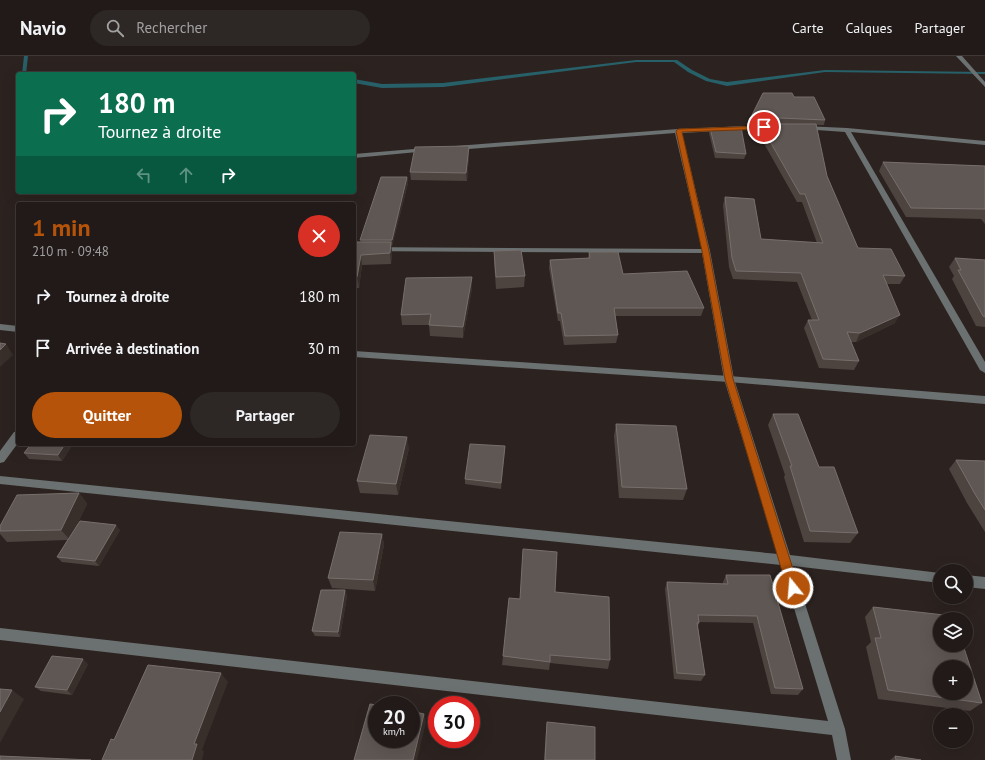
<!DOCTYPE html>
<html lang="fr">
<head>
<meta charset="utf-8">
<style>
	:root { --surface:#211a18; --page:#2d2725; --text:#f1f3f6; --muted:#a2a1a2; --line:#3e3837; --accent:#b45309 }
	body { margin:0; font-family:"PT Sans",sans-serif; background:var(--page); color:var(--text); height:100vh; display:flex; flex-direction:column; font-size:15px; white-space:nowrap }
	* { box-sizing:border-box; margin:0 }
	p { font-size:13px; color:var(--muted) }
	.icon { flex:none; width:22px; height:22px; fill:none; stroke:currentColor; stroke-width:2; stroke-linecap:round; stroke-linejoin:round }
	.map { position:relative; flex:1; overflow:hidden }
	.details { position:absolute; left:16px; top:146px; width:340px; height:244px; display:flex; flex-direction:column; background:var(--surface); border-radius:4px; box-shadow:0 4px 16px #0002,0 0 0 1px var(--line) }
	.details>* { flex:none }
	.guide { position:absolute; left:16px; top:16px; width:340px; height:122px; border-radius:4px; box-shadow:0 4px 16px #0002,0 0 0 1px var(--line); background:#0b6e4f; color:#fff; overflow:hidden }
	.controls { position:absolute; left:933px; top:508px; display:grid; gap:8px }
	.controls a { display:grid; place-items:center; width:40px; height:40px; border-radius:50%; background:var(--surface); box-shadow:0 4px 16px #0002,0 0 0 1px var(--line); font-size:20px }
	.speed { position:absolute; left:368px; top:640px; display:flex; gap:8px; font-size:20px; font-weight:700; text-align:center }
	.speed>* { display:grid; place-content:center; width:52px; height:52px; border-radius:50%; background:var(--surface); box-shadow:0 4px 16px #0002,0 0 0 1px var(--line); line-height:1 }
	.speed small { font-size:10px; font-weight:400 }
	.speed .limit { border:6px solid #d22; background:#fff; color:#111 }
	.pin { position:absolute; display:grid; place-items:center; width:34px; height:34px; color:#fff; margin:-17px; border:2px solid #fff; border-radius:50%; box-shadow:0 1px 4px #0007 }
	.me { position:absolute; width:44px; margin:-22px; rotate:343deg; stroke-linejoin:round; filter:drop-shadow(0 0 3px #0008) }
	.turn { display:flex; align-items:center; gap:14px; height:84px; padding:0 16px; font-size:18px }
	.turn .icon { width:52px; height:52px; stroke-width:2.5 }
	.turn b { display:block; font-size:28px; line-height:34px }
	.lanes { display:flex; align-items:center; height:38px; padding:0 16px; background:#0003; justify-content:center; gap:20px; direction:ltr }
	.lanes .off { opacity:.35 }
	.round { display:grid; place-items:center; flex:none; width:42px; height:42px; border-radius:21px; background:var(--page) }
	.head { display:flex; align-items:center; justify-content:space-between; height:68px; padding:0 16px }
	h1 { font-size:24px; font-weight:600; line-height:30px; color:var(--accent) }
	.action { display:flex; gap:8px; margin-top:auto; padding:8px 16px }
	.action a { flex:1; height:46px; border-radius:24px; background:var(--accent); color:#fff; font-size:16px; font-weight:600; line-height:46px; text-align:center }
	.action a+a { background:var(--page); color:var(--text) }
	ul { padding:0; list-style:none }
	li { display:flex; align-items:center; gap:12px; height:52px; padding:0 16px }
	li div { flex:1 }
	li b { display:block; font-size:15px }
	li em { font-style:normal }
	header { display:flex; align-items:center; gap:24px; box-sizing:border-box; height:56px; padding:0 20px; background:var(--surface); border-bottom:1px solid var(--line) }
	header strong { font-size:19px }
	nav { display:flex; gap:22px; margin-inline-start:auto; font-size:14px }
	.search { width:280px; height:36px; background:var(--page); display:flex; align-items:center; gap:10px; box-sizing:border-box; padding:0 14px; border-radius:22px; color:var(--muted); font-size:15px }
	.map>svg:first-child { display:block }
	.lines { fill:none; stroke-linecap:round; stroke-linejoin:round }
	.stream { fill:#276068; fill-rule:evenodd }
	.minor { fill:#6b7071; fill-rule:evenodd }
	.tertiary { fill:#6b7071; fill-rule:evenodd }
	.wall { fill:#4d4440 }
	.shaded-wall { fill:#382f2b }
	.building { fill:#5f5753; stroke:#776f6c; fill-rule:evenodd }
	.route { fill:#b45309; stroke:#753606 }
</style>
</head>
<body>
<header>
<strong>Navio</strong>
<div class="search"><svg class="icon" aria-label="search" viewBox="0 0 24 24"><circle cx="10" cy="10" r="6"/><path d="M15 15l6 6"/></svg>Rechercher</div>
<nav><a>Carte</a><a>Calques</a><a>Partager</a></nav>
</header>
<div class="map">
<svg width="985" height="704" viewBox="0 0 985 704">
	<rect width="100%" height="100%" fill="#2c2320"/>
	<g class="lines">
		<path class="stream" d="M24 0H28L26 18H22Z
			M636 4H677L692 14 710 23 727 26 825 14 985 16V18L825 16 727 30 706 25 688 16 674 6H636L443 31 382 32 354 27V23L382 28 443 27Z"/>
		<path class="minor" d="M956 0H962L985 26V31Z
			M772 69 775 71 774 72 682 77 710 195 734 323 790 499 940 517V527L793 510 845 673 851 704H837L832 679 0 584V572L828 665 781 509 0 428V420L778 498 724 323 702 197 354 195V191L702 193 675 77 456 94 453 92 456 90 678 73Z
			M804 70 847 72 985 85V89L851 76 985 306V317L980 314 845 76 802 73V71Z
			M426 92 429 94 428 95 354 102V98Z
			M18 375V387L4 406 0 407V395L14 376Z
			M966 519 985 521V533L966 531Z"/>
		<path class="tertiary" d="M0 268 18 270V276L0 274Z
			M354 295 729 320 985 340V348L729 326 354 301Z"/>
	</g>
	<path class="wall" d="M794 41 825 64 824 69H816L827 120 858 192 905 220 900 228H887L895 267 856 286H851L859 305 854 314 819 312 804 272 808 264H812L797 226 733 223 729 211 723 149 725 141 761 183 817 187 802 146H797L757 75 759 68H754L751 64 752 59Z
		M710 72 746 98 744 103 715 102 709 77Z
		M469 98 467 125 411 124 410 116Z
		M883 106 985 110V168L981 163 906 161 879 115Z
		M407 121 408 127 392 190H391L392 197 391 208 362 209 359 232H354V189H356L361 186 360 184Z
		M494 195 525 220 524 231 496 233 494 206Z
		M589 196 623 218 704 252 701 260H615L618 279 616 287 564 289 560 265H558L549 212 550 204 588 202Z
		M955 202 985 204V271L976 270 952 223 954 220 949 211Z
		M472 232 463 282 430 280 429 269H402L401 259Z
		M773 358 819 411 858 477 850 487 804 486 784 421 785 419 768 369Z
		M616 368 687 433 683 444 619 442 614 380Z
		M73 388 62 405 29 403 24 397Z
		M505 390 501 433 465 428V423Z
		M409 392 398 439 360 437 357 425Z
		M956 404 985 405V476L967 447 949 413Z
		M79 437 87 448 77 468 120 474 99 510 62 506 57 501 67 484 7 486 0 478V470Z
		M382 478 384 489 375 535 332 532 328 522Z
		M726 519H770L803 633 798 639 771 638 753 567 699 566V567L698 571 705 619 701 625 674 623 665 533 667 526 723 528V526Z
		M345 534 347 540 340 581 315 580 312 575Z
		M555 536 610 604 608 613 550 607 549 614 502 609 503 600 520 543Z
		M873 551 982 647 970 655 878 643 866 591 871 586 865 561Z
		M88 608 72 639 41 635 35 631Z
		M547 666 595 704H544L546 674Z
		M895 700 921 704H890Z"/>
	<path class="shaded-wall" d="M469 90V98L467 125 466 117Z
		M407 121 408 127 392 190V184Z
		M391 186 392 197 391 208 390 197Z
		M361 199 362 209 359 232 357 221Z
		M472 221V232L463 282V271Z
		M900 259 895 267 856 286 860 277Z
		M6 288 13 299 0 311V294Z
		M407 381 409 392 398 439 396 428Z
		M65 388H73L62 405 58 399Z
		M505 390V396L501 433V427Z
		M79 437 87 448 70 484 61 474Z
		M116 469 120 474 99 510 95 505Z
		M382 478 384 489 375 535 373 524Z
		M345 534 347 540 340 581 338 576Z
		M83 603 88 608 72 639 67 634Z
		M221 617 228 626 202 694 204 696 202 704H192L194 688Z
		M12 634 24 643 0 687V656Z
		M424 658 426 666 417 704H413Z"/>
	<path class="building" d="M763 37H792L794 41H814L825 64 780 62 755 63 752 59Z
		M760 68H816L827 120 858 192 891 193 905 220 883 219 900 259 860 277 847 276 859 305 823 303 808 264H819L801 217 736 215 732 202 725 141 754 143 761 183 823 187 805 138H800Z
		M741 71 746 98 716 96 710 72Z
		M469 90 466 117 410 116 415 91Z
		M883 106 985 110V153L911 152Z
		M381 121H407L392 184H360Z
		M357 186H391L390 197 361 199 357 221H354V189H356Z
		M521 194 525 220 496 221 494 195Z
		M589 196H618L623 218 687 215 704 252H614L618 279 565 280 561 257H558L550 204 590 202Z
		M955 202 985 204V261L983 260 958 214H961Z
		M472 221 463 271 429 269 431 258 401 259 406 222Z
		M0 287 6 288 0 294Z
		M773 358H798L819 411H834L858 477 810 475 790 410H792Z
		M616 368 676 370 687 433 622 431Z
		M370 379 407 381 396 428 357 425Z
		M31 388H65L58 399 24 397Z
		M470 388 505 390 501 427 465 423Z
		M956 404 985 405V454L975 438Z
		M79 437 61 474 0 475V470L17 439Z
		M80 465 116 469 95 505 57 501Z
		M340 476 382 478 373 524 328 522Z
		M523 493 557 496 555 536 609 541 610 604 550 599V606L503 600 509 542 520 543Z
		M726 519H770L803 633 775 632 757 560 698 559 699 567H697L705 619 677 617 667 526 728 528Z
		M321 534H345L338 576 312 575Z
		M873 551 953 560 954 563H940V589H963L982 647 888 634 875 582H881ZM940 611H966V637H940Z
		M52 600 83 603 67 634 35 631Z
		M148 609 221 617 194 688H197L192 704H102L111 683 114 684Z
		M0 633 12 634 0 656Z
		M370 648 377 649V683H411V655L424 658 413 704H354Z
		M547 666 595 671V704H545Z
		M0 700 91 704H0Z
		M895 700 921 704H896Z"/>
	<path class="route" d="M764 70 767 71 766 73 682 76 709 195 733 323 799 532 797 536 793 537 789 536 787 532 725 323 702 195 676 75 678 73Z"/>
</svg>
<div class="controls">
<a><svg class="icon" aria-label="search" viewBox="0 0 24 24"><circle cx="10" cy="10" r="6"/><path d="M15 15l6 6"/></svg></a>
<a><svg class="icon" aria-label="layers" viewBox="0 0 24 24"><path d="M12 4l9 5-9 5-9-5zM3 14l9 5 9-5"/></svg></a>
<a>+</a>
<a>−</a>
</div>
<div class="speed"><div>20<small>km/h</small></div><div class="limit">30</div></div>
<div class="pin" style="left:764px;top:71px;background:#d93025"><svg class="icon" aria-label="arrive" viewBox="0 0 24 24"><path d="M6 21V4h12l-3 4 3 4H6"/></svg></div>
<svg class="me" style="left:793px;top:532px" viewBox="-20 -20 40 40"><circle r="17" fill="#b45309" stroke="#fff" stroke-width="3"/><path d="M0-11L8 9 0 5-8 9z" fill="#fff"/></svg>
<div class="guide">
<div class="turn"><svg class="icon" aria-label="right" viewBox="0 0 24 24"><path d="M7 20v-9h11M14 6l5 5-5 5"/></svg><div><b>180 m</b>Tournez à droite</div></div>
<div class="lanes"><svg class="icon off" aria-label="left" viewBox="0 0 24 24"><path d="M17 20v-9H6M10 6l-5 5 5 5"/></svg><svg class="icon off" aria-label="ahead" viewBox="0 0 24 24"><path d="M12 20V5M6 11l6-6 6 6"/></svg><svg class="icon" aria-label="right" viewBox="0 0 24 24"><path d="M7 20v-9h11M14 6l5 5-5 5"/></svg></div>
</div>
<section class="details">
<div class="head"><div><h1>1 min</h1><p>210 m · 09:48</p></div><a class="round" style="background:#d93025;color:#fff"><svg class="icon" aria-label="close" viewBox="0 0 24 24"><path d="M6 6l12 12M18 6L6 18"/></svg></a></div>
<ul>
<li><svg class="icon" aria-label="right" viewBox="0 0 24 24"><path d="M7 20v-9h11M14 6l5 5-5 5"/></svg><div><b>Tournez à droite</b></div><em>180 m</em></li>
<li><svg class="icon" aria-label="arrive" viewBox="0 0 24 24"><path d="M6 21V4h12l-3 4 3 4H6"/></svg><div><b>Arrivée à destination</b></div><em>30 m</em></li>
</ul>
<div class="action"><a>Quitter</a><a>Partager</a></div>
</section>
</div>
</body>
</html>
